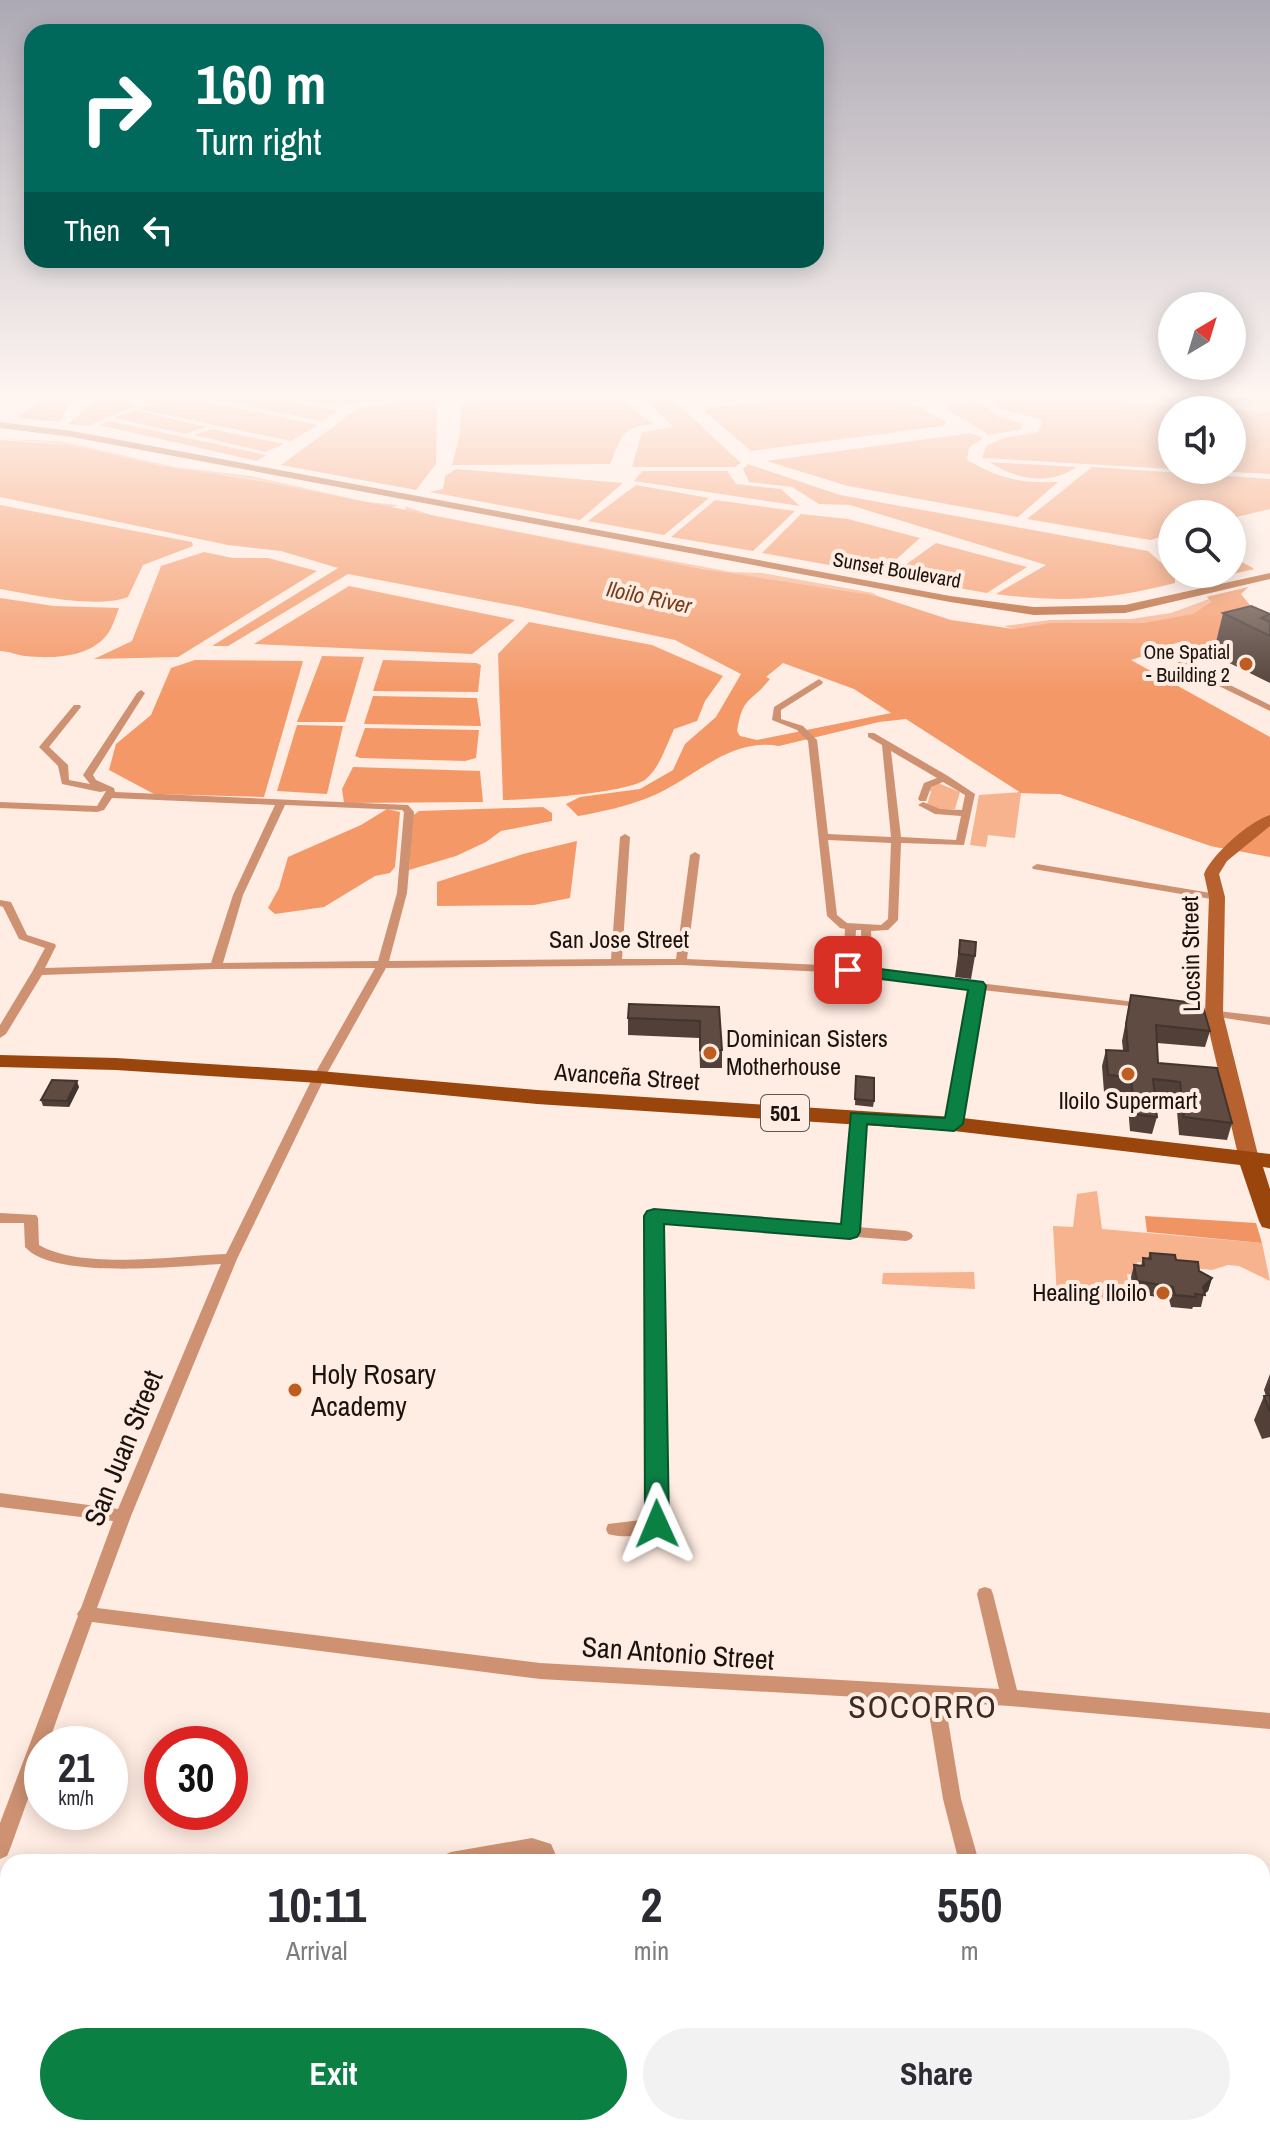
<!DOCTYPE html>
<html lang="en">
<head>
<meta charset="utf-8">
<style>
	:root { --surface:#fff; --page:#f2f2f3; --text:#2b2b33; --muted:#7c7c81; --accent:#0b8043 }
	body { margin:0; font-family:"Archivo Narrow",sans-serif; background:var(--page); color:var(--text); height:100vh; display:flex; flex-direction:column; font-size:30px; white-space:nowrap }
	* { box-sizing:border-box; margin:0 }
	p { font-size:26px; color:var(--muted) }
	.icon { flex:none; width:44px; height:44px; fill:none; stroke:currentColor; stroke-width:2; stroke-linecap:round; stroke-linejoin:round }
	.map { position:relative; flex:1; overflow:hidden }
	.sheet { position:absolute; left:0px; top:1854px; width:1270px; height:282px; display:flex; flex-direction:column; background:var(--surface); border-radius:24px 24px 0 0; box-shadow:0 4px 20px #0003 }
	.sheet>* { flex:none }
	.hud { position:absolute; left:24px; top:24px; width:800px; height:244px; border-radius:24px; box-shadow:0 4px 20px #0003; background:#00695c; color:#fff; overflow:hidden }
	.needle { width:52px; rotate:38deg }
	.buttons { position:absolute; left:1158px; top:292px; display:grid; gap:16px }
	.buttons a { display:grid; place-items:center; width:88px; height:88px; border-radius:50%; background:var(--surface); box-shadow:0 4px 20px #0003; font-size:40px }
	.speed { position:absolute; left:24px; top:1726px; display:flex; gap:16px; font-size:40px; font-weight:700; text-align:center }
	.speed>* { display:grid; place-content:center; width:104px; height:104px; border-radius:50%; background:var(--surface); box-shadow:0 4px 20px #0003; line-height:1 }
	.speed small { font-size:20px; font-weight:400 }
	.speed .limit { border:12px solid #d22; background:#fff; color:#111 }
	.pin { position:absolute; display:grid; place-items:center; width:68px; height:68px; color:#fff; margin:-34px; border-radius:16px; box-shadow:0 4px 12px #0006 }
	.me { position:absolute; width:88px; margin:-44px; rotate:359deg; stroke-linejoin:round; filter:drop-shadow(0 0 6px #0008) }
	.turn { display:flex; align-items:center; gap:28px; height:168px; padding:0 40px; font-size:36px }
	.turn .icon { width:104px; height:104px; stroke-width:2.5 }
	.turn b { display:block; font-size:56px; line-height:68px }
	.then { display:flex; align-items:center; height:76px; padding:0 40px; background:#0003; gap:16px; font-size:30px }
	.eta { display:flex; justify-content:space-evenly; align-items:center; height:136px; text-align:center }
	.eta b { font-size:48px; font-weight:800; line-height:56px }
	.cta { display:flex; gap:16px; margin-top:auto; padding:16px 40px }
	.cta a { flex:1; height:92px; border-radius:48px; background:var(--accent); color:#fff; font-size:32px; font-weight:800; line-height:92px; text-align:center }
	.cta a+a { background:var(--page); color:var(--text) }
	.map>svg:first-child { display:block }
	.green { fill:#f7b28e }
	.forest { fill:#f09463 }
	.water { fill:#f49867; fill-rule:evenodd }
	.pier { fill:#ffece2 }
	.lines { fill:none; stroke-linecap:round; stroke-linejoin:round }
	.street { fill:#ce9273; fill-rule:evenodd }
	.secondary { fill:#b7612f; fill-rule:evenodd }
	.primary { fill:#99450b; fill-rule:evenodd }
	.wall { fill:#524038 }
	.shaded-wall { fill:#42342e }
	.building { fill:#5f4b41; stroke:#42342e; stroke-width:2 }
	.route { fill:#0b8043; stroke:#07532c; stroke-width:2 }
	.poi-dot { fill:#be5d1f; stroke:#ffece2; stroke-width:3 }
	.labels { text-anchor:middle; stroke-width:8; stroke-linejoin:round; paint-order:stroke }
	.far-street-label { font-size:20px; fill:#1b130f; stroke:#ffece2 }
	.far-poi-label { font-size:20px; fill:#1b130f; stroke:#ffece2; text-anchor:end }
	.far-water-label { font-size:22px; font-style:italic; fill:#773c19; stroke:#ffece2 }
	.shield { fill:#ffece2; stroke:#5f544e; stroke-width:2 }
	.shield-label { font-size:22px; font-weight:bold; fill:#1b130f }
	.street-label { font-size:24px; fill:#1b130f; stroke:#ffece2 }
	.poi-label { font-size:24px; fill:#1b130f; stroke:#ffece2; text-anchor:start }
	.near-poi-label { font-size:28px; fill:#1b130f; stroke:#ffece2; text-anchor:start }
	.near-street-label { font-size:28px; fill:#1b130f; stroke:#ffece2 }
	.near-neighbourhood-label { font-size:32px; letter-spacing:2px; fill:#3d2b22; stroke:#ffece2 }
</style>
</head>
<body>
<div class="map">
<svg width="1270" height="2135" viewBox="0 0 1270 2135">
	<rect width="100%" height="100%" fill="#ffece2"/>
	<path class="green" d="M0 439 60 441 174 467 251 476 367 502 398 505 388 509 253 479 161 467 51 443Z
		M405 506 434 516 731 572 762 573 873 593 877 596 813 590 418 514 406 510Z
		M1209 599 1211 603 1200 615 1146 624 1014 629 1004 626 1050 620 1131 619 1171 613Z
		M998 776 1226 841 1220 848 1211 846 1060 794 1021 793 1015 838 988 835 986 847 970 845 979 795 1020 792Z
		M938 783 960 792 955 809 943 810 927 805 931 792 928 788Z
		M1097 1191 1102 1229 1262 1243 1270 1281 1239 1266 1228 1265 1212 1270 1137 1262 1138 1275 1127 1274 1132 1304 1057 1297 1053 1226 1073 1227 1077 1194Z
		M974 1272 975 1289 882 1284 883 1273Z"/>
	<path class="forest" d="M1145 1216 1256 1223 1262 1243 1147 1232Z"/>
	<path class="water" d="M47 395H85L69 404 60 422 17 418Z
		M176 395 318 425 291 441 139 409Z
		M193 395H261L338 411 322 421Z
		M287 395H369L378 400 339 407 285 396Z
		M437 395 436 464 416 490 281 465 357 409Z
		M481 395H615L653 424C620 427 622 437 610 464L452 465 460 433 461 404Z
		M640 395H668L741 463 735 467H632L642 432 674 427Z
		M823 395H898L946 422 943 426 751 451 705 412 709 408Z
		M1021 395 1103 398 1121 402 1270 412V474L1197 470H1232V410H1172V469L982 458 986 446 1004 438 1038 432 1042 423 1039 419 999 408 991 399Z
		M1117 395H1270V407L1124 397Z
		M100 397 137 405 88 426 68 424Z
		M979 401 998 417 1024 424 1020 430 989 435 948 410 950 404Z
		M135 410 206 427 185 434 114 418Z
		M109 421 266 455 257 461 99 425Z
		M212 429 284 444 265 452 194 435Z
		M971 433 983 438 969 448 967 460C1001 479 1019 483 1058 482L1018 517 848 486 766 461Z
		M0 440 69 445 160 466 255 480 703 569 877 596 951 620 1014 629 1050 623H1144L1193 614 1211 602 1189 574H1232V557L1253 568 1256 580 1241 594 1265 624 1206 648 1180 642 1141 653 1143 656 1131 660 1270 737V857L1211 846 1060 794 1021 793 906 719 879 722 779 746C728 737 693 780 650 797 627 806 602 812 578 816L566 804 580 797 640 789 673 770 685 744 716 717 741 674 675 640 521 607 348 574 228 646H212L338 568 281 551 228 545 0 497ZM783 663 854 689 891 713 757 740 740 736 737 731C743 695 750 704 770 679L766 677Z
		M989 462 1077 467C1048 486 1018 480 989 462Z
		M748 464 840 495 1148 551 1175 575V583C1109 600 1065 603 996 594L1046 565 850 505 819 504 792 487 749 482 743 469Z
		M1092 467 1270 479V509L1232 518V514H1172V534L1150 540 1027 519Z
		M456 469 623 483 580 520 430 492 443 489 445 476Z
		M642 471H727L736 484 781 489 800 506 634 481Z
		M636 485 709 498 664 535 588 521Z
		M715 500 795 511 753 551 671 537Z
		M0 505 192 542 193 546 143 565 128 597C96 609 34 595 0 589Z
		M801 514 848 519 920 538 880 574 762 553Z
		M936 543 1027 567 987 593 890 576Z
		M204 552 233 558H268L317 571 178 657 94 659 132 641 161 566Z
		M349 586 515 620 472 654 254 644Z
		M0 598 54 606 119 608C116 616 113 625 109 632 92 658 52 659 25 656 16 655 9 651 0 651Z
		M529 622 652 645 723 676 705 701 697 721 674 729C666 746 660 767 646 779 629 793 528 800 503 800L498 654Z
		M322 656 364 657 345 722H297Z
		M195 660 303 661 264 797 154 794 109 770 116 744 151 715 171 668Z
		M383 660 476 663 481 665 478 692 373 691Z
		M373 696 477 698 481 726 364 724Z
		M297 725 343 726 327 794 277 791Z
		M365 728 479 730 476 758 465 761 360 758 355 756Z
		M353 767 480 771 483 802 344 803 342 789Z
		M543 807 552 813V821L501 831 486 842 456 856 409 870 412 816 419 811Z
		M387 809 400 812 395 867 390 873 375 876 324 907 275 914 268 908 279 888 288 857 361 825Z
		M577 841 570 898 534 905 437 906V882L523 854Z"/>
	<path class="pier" d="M1255 569 1260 580 1257 585 1206 597 1199 593 1192 583Z"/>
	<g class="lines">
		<path class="street" d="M1178 662H1184L1270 705V711L1178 666Z
			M819 679 823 682 822 684 781 710V719L803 726 817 740 828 834 891 837 882 745 868 737V733H874L948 776 975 794 964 845 901 843 898 920 888 930 871 931 873 970 1143 1003 1149 1006 1147 1008 982 990 960 1124 954 1128 948 1124 971 988 848 973 681 965 386 968 325 1077 237 1259 131 1516 97 1608 540 1663 999 1689 977 1594 979 1589 985 1587 991 1589 993 1594 1017 1690 1270 1713V1729L1010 1706 945 1702 961 1799 979 1862H959L943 1799 927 1701 540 1679 92 1622 48 1744H42V1760L10 1849 7 1856 0 1859V1823L78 1616 77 1614 81 1608 113 1521 0 1507V1493L118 1509 221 1264C178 1266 54 1280 25 1247L24 1223H0V1213L36 1215 38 1218 39 1245C82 1270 175 1256 226 1254L313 1077 375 968 216 969 42 975 6 1034 0 1038V1025L32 972 45 948 19 939 3 907 0 906V900L11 902 27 935 55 944 56 946 45 968 211 963 233 895 275 805 112 798 104 810 97 812 0 808V802L97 806 106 791 100 792 62 784 58 766 39 747 74 705H80L81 707 49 747 68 765 69 780 90 784 83 775 137 693 141 690 145 693 93 775 96 780 114 788 115 792 408 805 414 812 407 893 389 961 611 959 620 837 625 834 630 837 622 959H676L690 855 695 852 700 855 687 959 843 966 845 929 840 928 827 916 808 741 797 730 772 720 774 707ZM891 751 937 778 924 783 918 799 920 801H926L931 787 943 782 965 795 962 810 940 809 923 802 918 805 935 814 961 816 956 840 901 837ZM285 805 402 810 404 812 397 893 378 961 223 963 243 895ZM828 840 891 843 888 919 881 925 847 923 837 915ZM856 930H861L862 968 854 967Z
			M1037 864 1217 894 1222 897 1217 900 1033 869 1032 867Z
			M1209 1010 1270 1017V1025L1205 1015 1203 1013 1205 1011Z
			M858 1114 864 1118 857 1227 906 1231 911 1233 913 1236 911 1239 906 1241 661 1221 665 1524 663 1529C646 1535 626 1539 608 1534L606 1529 608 1524 649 1519 647 1216 649 1213 654 1211 844 1226 852 1118Z
			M532 1838 551 1844 559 1862H539L538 1859 532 1858 506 1862H441L444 1855 451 1852Z
			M0 1960H8V1980H0Z
			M165 2128H187L184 2135H162Z
			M596 2128H618L620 2135H598Z
			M1018 2128H1055L1052 2135H1015Z"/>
		<path class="secondary" d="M0 422 72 431 950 596 1034 607 1125 605 1270 573V579L1125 613 1034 615 950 602 72 437 0 428Z
			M1270 815V826L1227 861 1219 874 1225 897 1223 1014 1259 1159 1249 1165 1239 1159 1205 1014 1209 897 1204 874C1212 854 1250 821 1270 815Z"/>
		<path class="primary" d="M0 1055 116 1058 319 1071 537 1090 954 1117 1270 1154V1168L1263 1167 1270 1189V1229L1262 1227 1259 1221 1240 1165 954 1131 537 1104 319 1083 116 1070 0 1067Z"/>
	</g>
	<path class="wall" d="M1223 613 1270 614V683L1213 655Z
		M960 940 975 956 971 979 955 977Z
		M1131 995 1210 1031 1205 1047 1157 1043 1158 1063 1232 1123 1227 1140 1179 1135 1176 1099 1155 1097 1157 1117 1152 1134 1130 1131 1127 1094 1104 1092 1102 1066 1106 1050H1123L1122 1041Z
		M719 1007 722 1050V1068H700L699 1038 628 1035V1018Z
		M856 1076 874 1101 873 1107 855 1105Z
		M79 1087 69 1107 43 1106 41 1100Z
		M1150 1253 1176 1260 1212 1278 1208 1291 1204 1294 1201 1307H1193L1192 1309 1171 1307 1169 1299 1133 1293 1131 1277 1134 1265 1141 1266 1143 1258H1148Z
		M1270 1374V1437L1262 1439 1254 1420 1264 1396H1266L1264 1390Z"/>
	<path class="shaded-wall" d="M77 1081 79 1087 69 1107 67 1101Z
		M1212 1278 1208 1291 1203 1295V1287Z"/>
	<path class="building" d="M1251 606 1270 614 1261 618 1270 622V636L1223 613Z
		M960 940 976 942 975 956 959 954Z
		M1131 995 1202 1004 1210 1031 1156 1025 1158 1063 1217 1068 1232 1123 1184 1117 1180 1082 1153 1079 1157 1117 1134 1114 1131 1077 1108 1075 1106 1050 1128 1051 1126 1024Z
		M629 1004 719 1007 722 1050H700V1021L628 1018Z
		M856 1076 874 1078V1101L855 1099Z
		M52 1080 77 1081 67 1101 41 1100Z
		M1150 1253 1175 1255 1176 1260 1198 1262 1199 1271 1212 1278 1203 1287 1205 1295 1195 1294 1196 1297 1175 1295 1173 1287 1137 1281 1134 1265 1144 1266 1143 1258 1151 1259Z
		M1270 1395V1412L1264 1396Z"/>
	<linearGradient id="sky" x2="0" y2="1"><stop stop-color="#ada9b4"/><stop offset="0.57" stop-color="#fff6f2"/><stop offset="1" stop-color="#fff6f2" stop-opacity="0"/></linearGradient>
	<rect width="1270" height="694" fill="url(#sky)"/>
	<path class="route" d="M848 965 983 982 986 986 963 1124 954 1131 867 1124 860 1232 857 1237 850 1239 664 1224 669 1524 666 1532 657 1535 648 1532 645 1524 644 1216 647 1211 654 1209 841 1224 851 1113 945 1118 968 990 842 974 839 970 842 967Z"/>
	<g class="poi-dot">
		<circle cx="1246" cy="664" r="8"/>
		<circle cx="710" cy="1053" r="8"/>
		<circle cx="1128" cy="1074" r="8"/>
		<circle cx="1163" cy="1293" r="8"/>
		<circle cx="295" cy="1390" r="8"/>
	</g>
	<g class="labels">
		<g class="far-street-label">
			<text transform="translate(897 570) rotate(10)" y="7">Sunset Boulevard</text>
		</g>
		<g class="far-poi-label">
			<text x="1230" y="659">One Spatial<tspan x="1230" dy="23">- Building 2</tspan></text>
		</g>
		<g class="far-water-label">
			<text transform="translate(649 597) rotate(12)" y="8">Iloilo River</text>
		</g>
		<rect class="shield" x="761" y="1095" width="48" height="36" rx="6"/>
		<g class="shield-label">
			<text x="785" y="1121">501</text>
		</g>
		<g class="street-label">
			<text x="619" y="948">San Jose Street</text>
			<text transform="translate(1191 954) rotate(-91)" y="8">Locsin Street</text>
			<text transform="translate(627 1077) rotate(4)" y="8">Avanceña Street</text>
		</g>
		<g class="poi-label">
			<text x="726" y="1047">Dominican Sisters<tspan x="726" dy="28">Motherhouse</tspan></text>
			<text x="1128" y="1109" text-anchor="middle">Iloilo Supermart</text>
			<text x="1147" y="1301" text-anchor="end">Healing Iloilo</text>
		</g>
		<g class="near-poi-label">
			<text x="311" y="1384">Holy Rosary<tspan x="311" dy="32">Academy</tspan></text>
		</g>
		<g class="near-street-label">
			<text transform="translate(123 1448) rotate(-68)" y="10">San Juan Street</text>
			<text transform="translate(678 1653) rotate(4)" y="10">San Antonio Street</text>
		</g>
		<g class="near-neighbourhood-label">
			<text x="923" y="1718">SOCORRO</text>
		</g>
	</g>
</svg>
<div class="buttons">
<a><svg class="needle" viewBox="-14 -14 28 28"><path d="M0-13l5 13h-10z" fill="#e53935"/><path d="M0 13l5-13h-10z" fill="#7c7c81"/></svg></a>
<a><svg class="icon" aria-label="sound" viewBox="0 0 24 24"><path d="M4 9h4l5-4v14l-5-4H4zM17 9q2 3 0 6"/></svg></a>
<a><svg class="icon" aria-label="search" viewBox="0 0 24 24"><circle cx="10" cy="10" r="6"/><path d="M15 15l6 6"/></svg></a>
</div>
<div class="speed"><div>21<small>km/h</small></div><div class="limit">30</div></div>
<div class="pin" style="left:848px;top:970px;background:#d93025"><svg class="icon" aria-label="arrive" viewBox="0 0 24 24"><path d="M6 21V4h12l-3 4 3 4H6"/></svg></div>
<svg class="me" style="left:657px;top:1524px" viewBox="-20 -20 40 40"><path d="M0-17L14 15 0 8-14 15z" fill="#0b8043" stroke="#fff" stroke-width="4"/></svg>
<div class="hud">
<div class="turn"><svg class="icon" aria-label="right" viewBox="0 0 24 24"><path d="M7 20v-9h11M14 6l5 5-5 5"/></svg><div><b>160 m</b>Turn right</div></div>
<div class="then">Then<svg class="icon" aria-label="left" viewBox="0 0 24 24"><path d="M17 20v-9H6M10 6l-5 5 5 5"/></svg></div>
</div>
<section class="sheet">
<div class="eta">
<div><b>10:11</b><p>Arrival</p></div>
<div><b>2</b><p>min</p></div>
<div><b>550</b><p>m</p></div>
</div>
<div class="cta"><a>Exit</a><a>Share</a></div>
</section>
</div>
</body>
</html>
